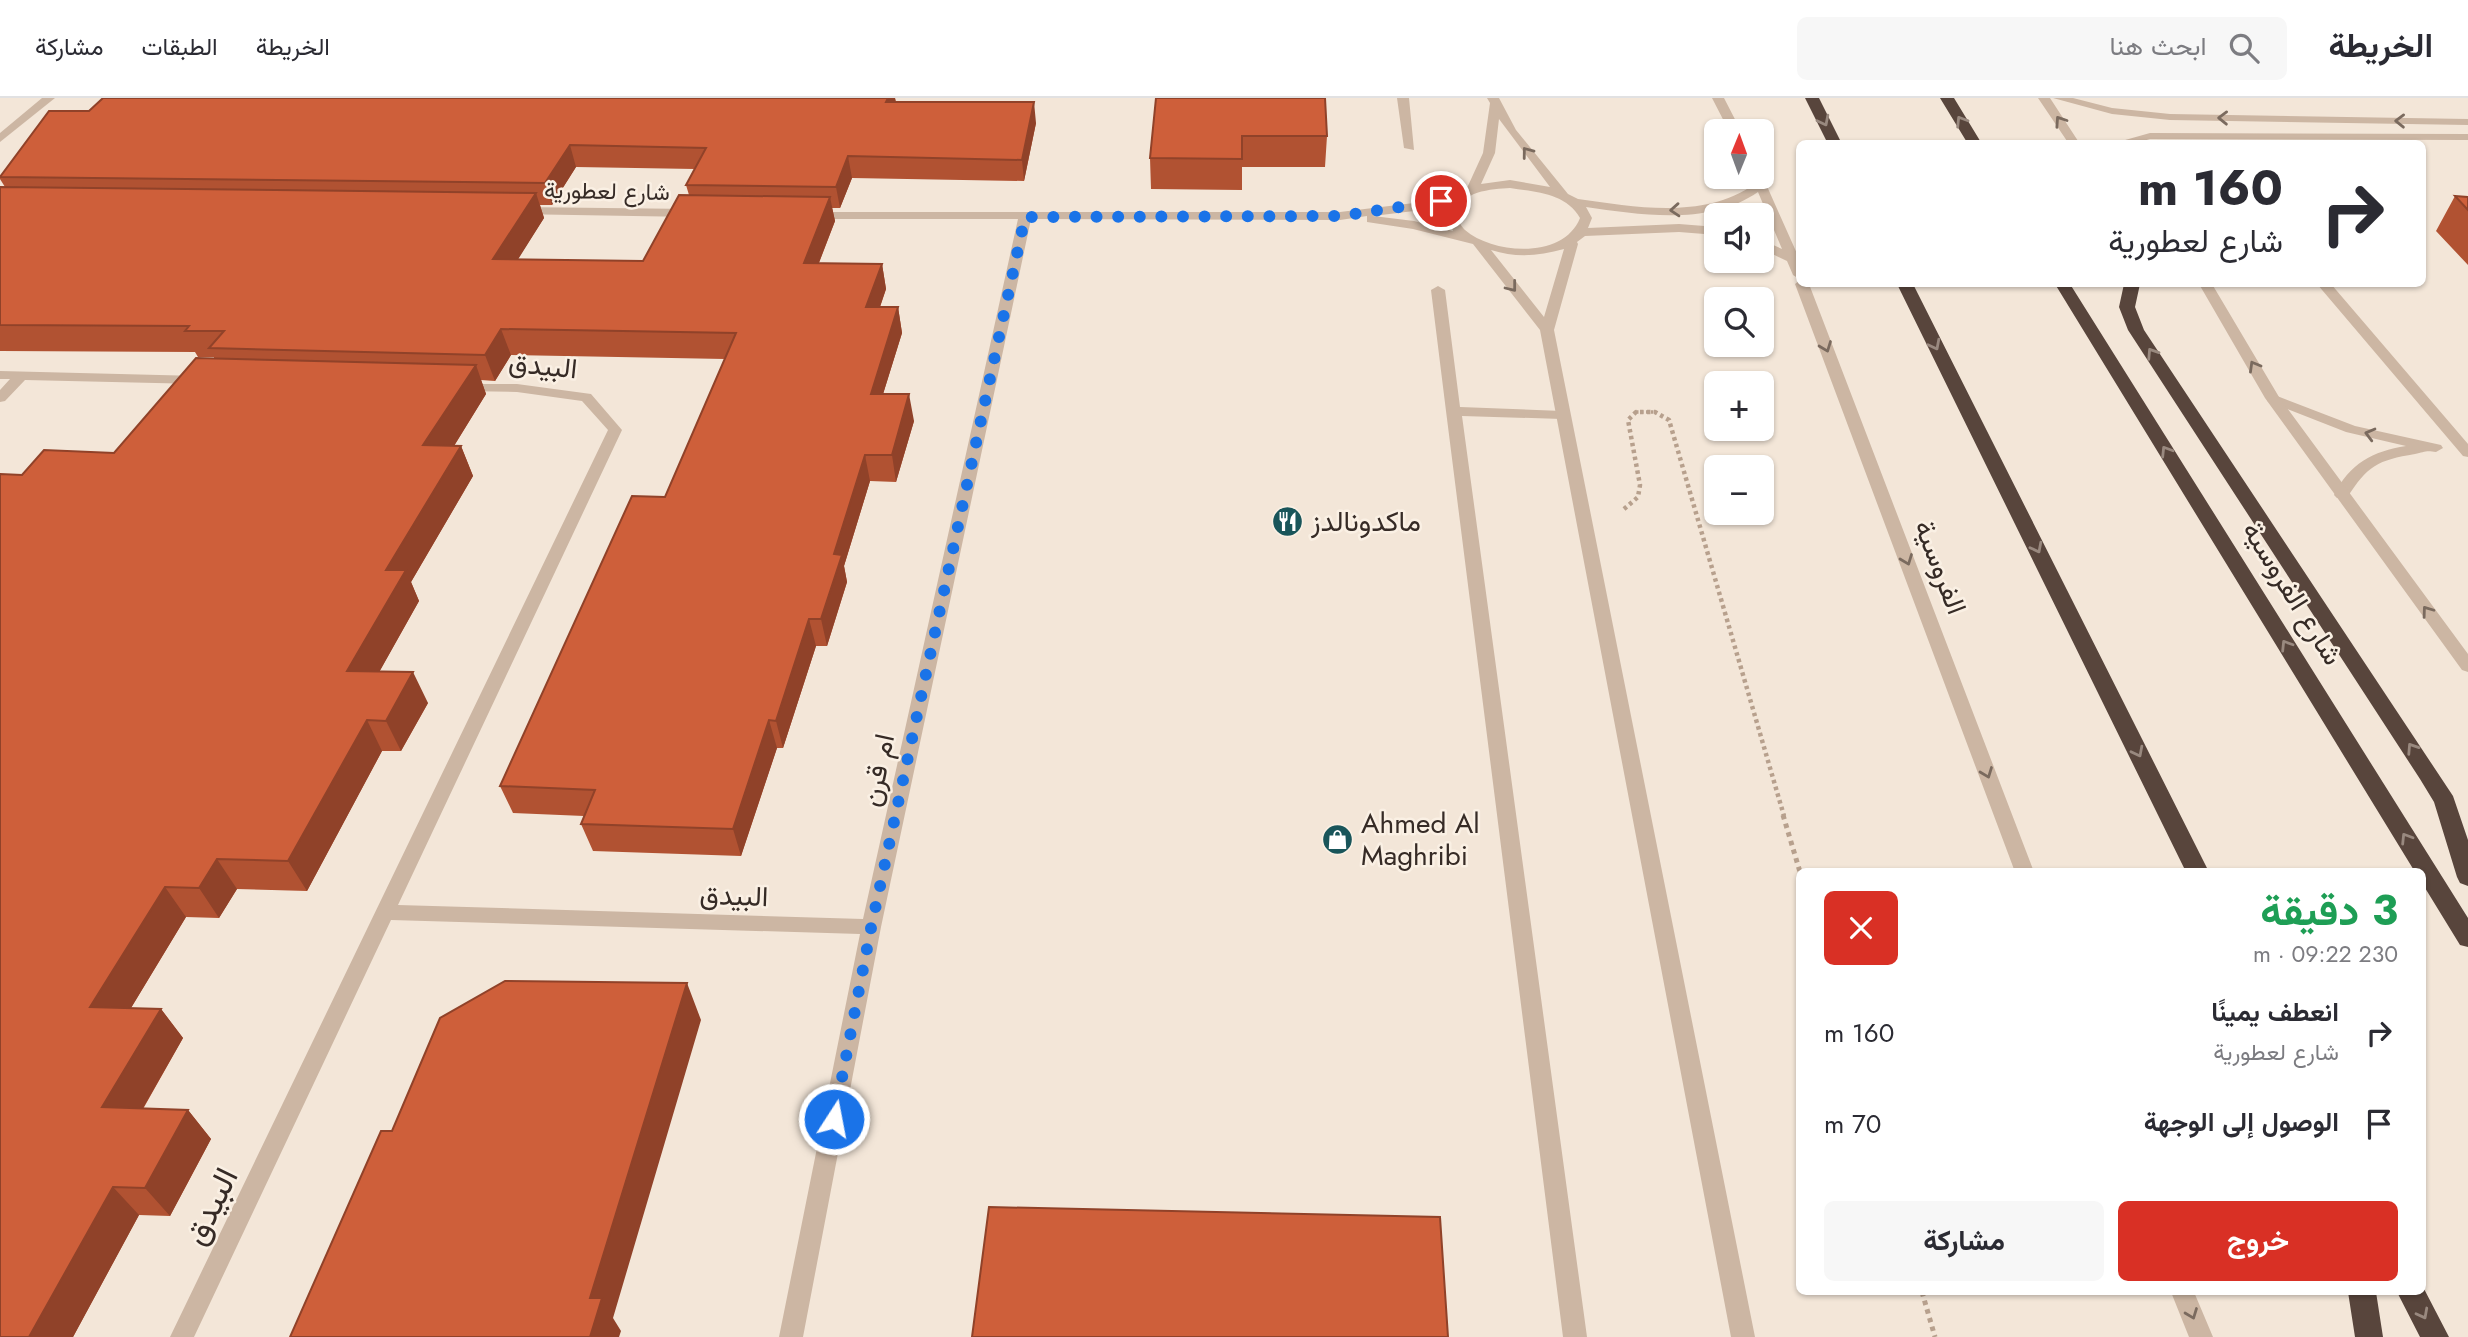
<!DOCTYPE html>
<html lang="ar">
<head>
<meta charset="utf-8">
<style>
	:root { --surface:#fff; --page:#f7f7f7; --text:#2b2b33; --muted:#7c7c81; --line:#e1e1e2; --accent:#d93025 }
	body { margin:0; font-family:Jost,Vazirmatn,sans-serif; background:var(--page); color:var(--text); direction:rtl; height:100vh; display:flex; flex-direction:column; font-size:26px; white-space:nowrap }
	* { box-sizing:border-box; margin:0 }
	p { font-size:23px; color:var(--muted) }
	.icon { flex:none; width:38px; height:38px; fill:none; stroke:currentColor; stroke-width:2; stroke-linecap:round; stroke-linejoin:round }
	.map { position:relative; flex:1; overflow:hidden; direction:ltr }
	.details { position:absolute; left:1796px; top:770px; width:630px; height:427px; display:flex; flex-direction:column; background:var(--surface); border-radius:10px; box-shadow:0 2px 5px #0004; direction:rtl }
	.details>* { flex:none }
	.guide { position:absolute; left:1796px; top:42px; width:630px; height:147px; border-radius:10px; box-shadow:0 2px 5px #0004; direction:rtl; background:#fff; color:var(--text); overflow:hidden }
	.needle { width:46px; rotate:1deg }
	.controls { position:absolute; left:1704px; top:21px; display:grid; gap:14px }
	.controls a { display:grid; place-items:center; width:70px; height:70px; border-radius:10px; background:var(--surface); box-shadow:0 2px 5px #0004; font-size:35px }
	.pin { position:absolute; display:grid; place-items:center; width:60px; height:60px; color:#fff; margin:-30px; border:4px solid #fff; border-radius:50%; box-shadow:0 2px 7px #0007 }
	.me { position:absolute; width:77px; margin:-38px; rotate:11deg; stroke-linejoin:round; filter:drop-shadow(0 0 5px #0008) }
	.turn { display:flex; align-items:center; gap:24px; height:147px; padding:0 28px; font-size:32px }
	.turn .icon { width:91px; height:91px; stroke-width:2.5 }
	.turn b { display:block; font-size:49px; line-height:60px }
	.round { display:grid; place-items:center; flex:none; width:74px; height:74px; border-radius:10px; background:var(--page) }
	.head { display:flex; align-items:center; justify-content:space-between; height:119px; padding:0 28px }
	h1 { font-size:42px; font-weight:700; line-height:52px; color:#1e9e55 }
	.cta { display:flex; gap:14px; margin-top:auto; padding:14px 28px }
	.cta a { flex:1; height:80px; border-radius:10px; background:var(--accent); color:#fff; font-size:28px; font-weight:700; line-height:80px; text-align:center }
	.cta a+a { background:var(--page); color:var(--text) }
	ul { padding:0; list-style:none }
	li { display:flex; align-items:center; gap:21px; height:91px; padding:0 28px }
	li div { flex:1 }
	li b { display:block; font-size:26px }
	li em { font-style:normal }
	header { display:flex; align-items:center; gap:42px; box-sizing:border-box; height:98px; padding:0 35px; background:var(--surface); border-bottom:2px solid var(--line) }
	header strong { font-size:33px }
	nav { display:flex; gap:38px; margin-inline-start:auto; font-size:24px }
	.search { width:490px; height:63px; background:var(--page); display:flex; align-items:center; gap:18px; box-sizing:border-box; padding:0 24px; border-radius:10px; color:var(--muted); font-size:26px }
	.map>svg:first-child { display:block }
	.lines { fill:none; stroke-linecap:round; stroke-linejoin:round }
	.path-far2 { stroke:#b7a08d; stroke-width:3.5; stroke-dasharray:2.5 2.5; stroke-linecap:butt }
	.path-far1 { stroke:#b7a08d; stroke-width:4.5; stroke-dasharray:3.5 3.5; stroke-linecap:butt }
	.path { stroke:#b7a08d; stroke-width:5; stroke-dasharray:4.5 4.5; stroke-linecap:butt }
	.lane { fill:#ccb6a3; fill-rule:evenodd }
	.street { fill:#ccb6a3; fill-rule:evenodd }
	.highway { fill:#58453c; fill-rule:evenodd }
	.wall { fill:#b15232; fill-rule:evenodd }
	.shaded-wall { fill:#904229 }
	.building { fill:#ce5f3a; stroke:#904229; stroke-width:2 }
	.oneway { stroke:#7a6a5e }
	.oneway2 { stroke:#99897f }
	.route { stroke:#1a73e8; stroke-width:12; stroke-dasharray:0 21.6 }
	.labels { text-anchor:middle; stroke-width:5; stroke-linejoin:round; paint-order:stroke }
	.far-street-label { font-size:23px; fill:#362b26; stroke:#faf0e4 }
	.street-label { font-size:28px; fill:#362b26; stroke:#faf0e4 }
	.poi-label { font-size:28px; fill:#362b26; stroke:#faf0e4; text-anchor:start }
	.near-street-label { font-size:33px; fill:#362b26; stroke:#faf0e4 }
</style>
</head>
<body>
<header>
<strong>الخريطة</strong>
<div class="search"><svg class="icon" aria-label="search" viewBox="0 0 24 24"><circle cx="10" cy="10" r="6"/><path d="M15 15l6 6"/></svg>ابحث هنا</div>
<nav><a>الخريطة</a><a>الطبقات</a><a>مشاركة</a></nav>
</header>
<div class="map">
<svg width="2468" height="1239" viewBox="0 0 2468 1239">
	<rect width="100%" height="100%" fill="#f3e6d8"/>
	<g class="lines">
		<path class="path-far2" d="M1636 314H1655"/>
		<path class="path-far1" d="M1624 411 1638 399 1640 387 1628 322 1636 314H1655L1669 322 1784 718"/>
		<path class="path" d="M1783 717 1800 774
			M1922 1194 1935 1239"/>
		<path class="lane" d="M1397 0H1409L1414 52 1404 50Z
			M2317 186H2331L2468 346V359L2463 358Z
			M1438 188 1445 192 1460 309 1562 313 1569 317 1562 321 1462 318 1587 1239H1563L1446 313 1431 192Z
			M2272 296 2355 328 2441 347 2443 350 2436 354C2426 352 2424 354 2415 356 2378 362 2367 368 2347 400H2337L2334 397C2349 366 2373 353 2406 348L2346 334 2267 303V297Z"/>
		<path class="street" d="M42 0H55L0 44V35Z
			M1487 0H1499L1516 32 1568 96 1578 101C1636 109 1703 122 1755 86L1752 79 1762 77 1799 160V181L1793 177 1787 163 1762 151V142L1782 151 1758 94C1709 128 1642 117 1586 109L1592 120 1588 130 1679 126 1717 129V137L1679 134 1585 138 1577 144 1578 146 1554 232 1755 1239H1731L1540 232 1473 146 1413 131 1367 124V118L1340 122 1031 121 881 829 803 1239H779L860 836 391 822 194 1239H170L608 332 582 303 517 294 462 293 455 289 457 286H517L591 296 622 332 398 807 863 821 1018 121H812L808 120V114H1340L1414 105 1467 90 1483 55 1490 5ZM1499 21 1550 89 1510 82 1481 86 1495 55ZM1510 90C1536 94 1566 95 1580 120 1564 161 1494 157 1465 132 1461 128 1458 123 1458 118 1457 93 1492 91 1510 90ZM1451 104 1446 116 1453 133 1414 123 1373 118 1414 113ZM1564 151 1544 219 1491 152C1516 160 1539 158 1564 151Z
			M1712 0H1724L1741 33H1729Z
			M2038 0H2050L2080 46H2069Z
			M2053 0H2073L2112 10 2170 16 2468 21V27L2170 22 2112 16Z
			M2150 35 2468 36V42L2150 41 2133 46H2111Z
			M518 109 693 111 699 115 693 119 514 116V110Z
			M1799 183V186H1809L2034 774H2015L1795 186Z
			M2199 186H2212L2279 299 2468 556V574L2462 572 2265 300Z
			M0 273 199 278 206 282 199 286 25 282 5 303 0 304V292L10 281H0Z
			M2171 1194H2194L2213 1239H2189Z"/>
		<path class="highway" d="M1805 0H1819L1842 46H1828Z
			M1940 0H1954L1982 46H1968Z
			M1897 186H1913L2209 774H2186Z
			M2055 186H2070L2468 820V849L2460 847 2422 785V774H2415Z
			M2124 186H2140L2135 209 2144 232 2453 698 2468 742V788L2460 785 2457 779 2434 704 2420 681 2128 232 2119 209Z
			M2422 1187 2449 1239H2420L2397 1194H2422Z
			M2348 1194H2376L2383 1239H2355Z"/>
	</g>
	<path class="wall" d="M895 0 896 4 1036 25 1024 83 852 80 840 110H832L835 123 819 165 882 166 886 191 880 209H898L902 235 883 296 914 323 896 384 870 383 844 468 847 484 827 548H816L783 650H777L741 758 593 753 581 726 584 718 513 715 500 688 665 399 725 261 511 257 495 283 481 282 486 296 454 348H461L473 378 411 484 419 503 379 574 428 605 401 653H382L307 793 237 791 219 820 186 819 131 910 161 911 183 940 143 1011 188 1012 211 1041 170 1118 139 1117 73 1239H0L22 377 114 355 214 260V259H198L195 254 0 253V89H5L0 81V78L89 13ZM576 69 695 71 686 87 689 97 643 163 517 162 544 120 540 107H552Z
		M1156 0 1327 38 1325 69H1242V92L1151 91 1150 60Z
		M2455 98 2468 99V167L2436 133Z"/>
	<path class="shaded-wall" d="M888 0H895L896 6 886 4Z
		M1034 4 1036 25 1024 83 1022 62Z
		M570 47 576 69 552 107 545 85Z
		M848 58 852 80 840 110 836 89Z
		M536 95 544 120 502 187 493 161Z
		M830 99 835 123 809 190 804 165Z
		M882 166 886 191 871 235 866 209Z
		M898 209 902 235 875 322 871 296Z
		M501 231 511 257 495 283 485 257Z
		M476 267 486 296 436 377 423 347Z
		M909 296 914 323 896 384 892 357Z
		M461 348 473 378 411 484 419 503 363 603 347 573 386 472Z
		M865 357 870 383 844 468 847 484 827 548 821 521 834 456Z
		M809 521 816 548 783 650 776 623Z
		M413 574 428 605 401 653 386 623Z
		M367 622 382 653 307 793 288 763Z
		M769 622 777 650 741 758 733 731Z
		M217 761 237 791 219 820 199 790Z
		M165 789 186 819 114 938 90 909Z
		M687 885 701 922 613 1220 621 1233 619 1239H590V1200Z
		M161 911 183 940 127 1038 102 1009Z
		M188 1012 211 1041 170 1118 145 1090Z
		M113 1089 139 1117 73 1239H29Z"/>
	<path class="building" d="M103 0H888L886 4H1034L1022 62 848 58 836 89 686 87 706 50 570 47 545 85 0 79 49 13H89Z
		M1156 0H1325L1327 38H1242V61L1150 60Z
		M0 89 536 95 493 161 643 163 679 97 830 99 804 165 882 166 866 209H898L871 296H909L892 357H865L834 456 842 457 821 521H809L776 623 769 622 733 731 581 726 595 692 500 688 632 398 665 399 736 235 501 231 485 257 209 250 224 233H185L189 228 0 227Z
		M2455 98 2468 99V112Z
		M196 260 476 267 423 347 461 348 386 472H406L347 573 413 574 386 623 367 622 288 763 217 761 199 790 165 789 90 909 161 911 102 1009 188 1012 145 1090 113 1089 29 1239H0V376L22 377 44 352 114 355Z
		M505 883 687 885 590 1200H602L590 1239H290L381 1033H392L440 920Z
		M989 1109 1440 1119 1448 1239H972Z"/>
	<defs><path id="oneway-chevron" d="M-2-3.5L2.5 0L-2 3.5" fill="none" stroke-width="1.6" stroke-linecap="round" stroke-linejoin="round" transform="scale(1.75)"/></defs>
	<g class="oneway">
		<use href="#oneway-chevron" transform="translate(2223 20) rotate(-179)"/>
		<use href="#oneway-chevron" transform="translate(2060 23) rotate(-124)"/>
		<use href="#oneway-chevron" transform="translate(2400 23) rotate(-179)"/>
		<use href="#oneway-chevron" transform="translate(1527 54) rotate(-127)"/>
		<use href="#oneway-chevron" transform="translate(1675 112) rotate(176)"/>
		<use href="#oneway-chevron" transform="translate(1512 189) rotate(52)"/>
		<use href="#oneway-chevron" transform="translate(1826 249) rotate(69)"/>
		<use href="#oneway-chevron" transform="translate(2254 268) rotate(-120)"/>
		<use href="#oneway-chevron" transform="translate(2370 336) rotate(-165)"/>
		<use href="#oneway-chevron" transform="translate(1907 462) rotate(69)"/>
		<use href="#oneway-chevron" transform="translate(2427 513) rotate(-126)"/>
		<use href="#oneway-chevron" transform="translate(1987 675) rotate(69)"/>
		<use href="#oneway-chevron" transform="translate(2192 1216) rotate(69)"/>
	</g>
	<g class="oneway2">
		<use href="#oneway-chevron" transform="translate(1824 23) rotate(63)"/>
		<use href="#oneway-chevron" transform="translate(1961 23) rotate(-122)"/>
		<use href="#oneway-chevron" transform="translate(1935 247) rotate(63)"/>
		<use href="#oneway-chevron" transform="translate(2152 255) rotate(-123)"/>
		<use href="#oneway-chevron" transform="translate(2166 353) rotate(-122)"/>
		<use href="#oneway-chevron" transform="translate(2037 450) rotate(63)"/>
		<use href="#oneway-chevron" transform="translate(2286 547) rotate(-122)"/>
		<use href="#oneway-chevron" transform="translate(2412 650) rotate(-123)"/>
		<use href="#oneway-chevron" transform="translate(2138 654) rotate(63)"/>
		<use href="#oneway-chevron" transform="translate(2406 740) rotate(-122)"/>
		<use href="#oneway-chevron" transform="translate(2423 1216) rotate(62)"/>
	</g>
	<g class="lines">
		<path class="route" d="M834 1021 871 830 1025 119 1340 118 1441 103"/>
	</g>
	<defs>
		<symbol id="restaurant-disc" viewBox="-11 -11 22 22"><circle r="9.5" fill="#19555a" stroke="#faf0e4"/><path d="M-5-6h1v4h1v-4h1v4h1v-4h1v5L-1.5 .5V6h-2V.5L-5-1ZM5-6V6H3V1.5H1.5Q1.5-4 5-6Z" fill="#fff"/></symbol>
		<symbol id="shop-disc" viewBox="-11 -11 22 22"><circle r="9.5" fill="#19555a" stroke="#faf0e4"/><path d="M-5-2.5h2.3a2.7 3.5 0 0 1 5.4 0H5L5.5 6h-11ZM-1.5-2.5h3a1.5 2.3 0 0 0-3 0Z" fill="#fff"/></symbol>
	</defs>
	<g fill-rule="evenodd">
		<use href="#restaurant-disc" x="1270" y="406" width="35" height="35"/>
		<use href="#shop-disc" x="1320" y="724" width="35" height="35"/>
	</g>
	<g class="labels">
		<g class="far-street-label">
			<text transform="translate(607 93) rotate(1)" y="8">شارع لعطورية</text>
		</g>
		<g class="street-label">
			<text transform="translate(543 267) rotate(6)" y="10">البيدق</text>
			<text transform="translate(1941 469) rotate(69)" y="10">الفروسية</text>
			<text transform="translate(2293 495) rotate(58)" y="10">شارع الفروسية</text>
			<text transform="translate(877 672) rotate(-78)" y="10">ام قرن</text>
			<text transform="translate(734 797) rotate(2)" y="10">البيدق</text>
		</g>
		<g class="poi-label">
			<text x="1311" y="433">ماكدونالدز</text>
			<text x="1361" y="735">Ahmed Al<tspan x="1361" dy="32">Maghribi</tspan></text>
		</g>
		<g class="near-street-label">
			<text transform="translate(210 1108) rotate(-64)" y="12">البيدق</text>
		</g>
	</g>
</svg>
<div class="controls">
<a><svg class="needle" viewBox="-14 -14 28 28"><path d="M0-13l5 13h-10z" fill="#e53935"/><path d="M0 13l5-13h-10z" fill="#7c7c81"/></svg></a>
<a><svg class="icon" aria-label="sound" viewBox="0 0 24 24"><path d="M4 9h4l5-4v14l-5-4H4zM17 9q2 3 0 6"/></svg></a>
<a><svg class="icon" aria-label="search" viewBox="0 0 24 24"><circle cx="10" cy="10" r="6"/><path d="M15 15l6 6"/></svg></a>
<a>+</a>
<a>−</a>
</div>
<div class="pin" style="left:1441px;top:103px;background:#d93025"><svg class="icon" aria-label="arrive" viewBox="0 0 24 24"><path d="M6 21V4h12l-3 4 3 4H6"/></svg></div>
<svg class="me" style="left:834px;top:1021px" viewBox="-20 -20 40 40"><circle r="17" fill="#1a73e8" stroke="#fff" stroke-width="3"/><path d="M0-11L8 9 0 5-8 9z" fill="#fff"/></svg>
<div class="guide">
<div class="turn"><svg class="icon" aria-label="right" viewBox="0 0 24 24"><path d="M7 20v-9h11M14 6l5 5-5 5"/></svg><div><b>160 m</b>شارع لعطورية</div></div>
</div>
<section class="details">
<div class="head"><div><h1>3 دقيقة</h1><p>230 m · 09:22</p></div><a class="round" style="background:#d93025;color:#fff"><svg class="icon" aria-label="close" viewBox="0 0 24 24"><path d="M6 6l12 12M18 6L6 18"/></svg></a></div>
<ul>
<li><svg class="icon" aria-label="right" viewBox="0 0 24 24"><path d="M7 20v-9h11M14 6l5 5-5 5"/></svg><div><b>انعطف يمينًا</b><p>شارع لعطورية</p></div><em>160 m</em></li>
<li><svg class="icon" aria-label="arrive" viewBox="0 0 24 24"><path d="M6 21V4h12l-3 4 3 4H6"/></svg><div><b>الوصول إلى الوجهة</b></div><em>70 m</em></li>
</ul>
<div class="cta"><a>خروج</a><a>مشاركة</a></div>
</section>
</div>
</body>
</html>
